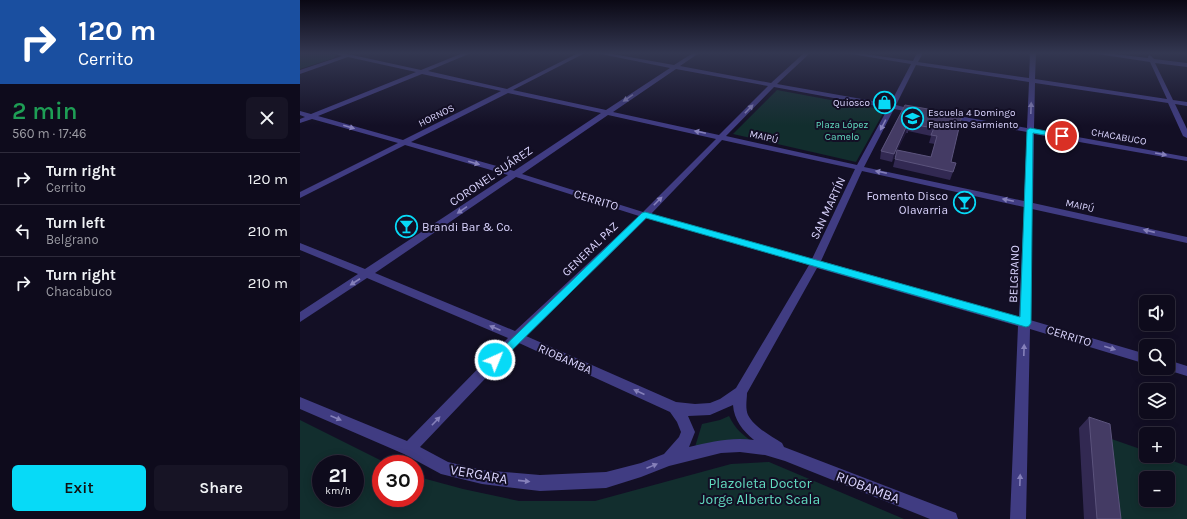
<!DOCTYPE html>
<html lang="en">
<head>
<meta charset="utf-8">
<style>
	:root { --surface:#0e0b1c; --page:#171425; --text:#f1f3f6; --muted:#9b9ba3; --line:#2e2b3b; --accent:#07daf7 }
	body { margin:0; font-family:Karla,sans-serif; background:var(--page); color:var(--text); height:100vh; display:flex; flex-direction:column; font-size:15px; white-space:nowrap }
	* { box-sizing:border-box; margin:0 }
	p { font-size:13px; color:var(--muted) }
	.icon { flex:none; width:22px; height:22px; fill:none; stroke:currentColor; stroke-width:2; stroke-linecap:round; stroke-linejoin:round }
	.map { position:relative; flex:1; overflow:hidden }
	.sheet { display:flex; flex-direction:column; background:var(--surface); width:300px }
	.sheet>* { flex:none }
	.top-card { background:#1a4fa0; color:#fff; overflow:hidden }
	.buttons { position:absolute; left:839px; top:295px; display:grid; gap:8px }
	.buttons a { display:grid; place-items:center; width:36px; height:36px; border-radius:6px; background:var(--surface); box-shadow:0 2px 10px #0003,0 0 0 1px var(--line); font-size:20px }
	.speed { position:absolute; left:12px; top:455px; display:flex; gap:8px; font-size:20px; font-weight:700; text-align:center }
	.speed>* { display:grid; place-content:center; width:52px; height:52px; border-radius:50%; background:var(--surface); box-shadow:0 2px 10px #0003,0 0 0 1px var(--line); line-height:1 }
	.speed small { font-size:10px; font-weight:400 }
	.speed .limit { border:6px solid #d22; background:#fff; color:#111 }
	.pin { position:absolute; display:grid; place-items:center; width:34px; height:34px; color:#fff; margin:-17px; border:2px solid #fff; border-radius:50%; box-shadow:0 1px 4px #0007 }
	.me { position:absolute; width:44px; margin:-22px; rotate:44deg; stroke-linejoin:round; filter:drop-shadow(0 0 3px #0008) }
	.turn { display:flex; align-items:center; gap:14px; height:84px; padding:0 12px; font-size:18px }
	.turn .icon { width:52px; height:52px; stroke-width:2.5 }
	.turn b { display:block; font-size:28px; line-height:34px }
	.round { display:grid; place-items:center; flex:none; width:42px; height:42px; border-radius:6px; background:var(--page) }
	.overview { display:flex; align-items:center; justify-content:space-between; height:68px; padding:0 12px }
	h1 { font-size:24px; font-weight:600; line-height:30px; color:#1e9e55 }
	.cta { display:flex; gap:8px; margin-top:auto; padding:8px 12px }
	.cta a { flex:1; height:46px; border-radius:6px; background:var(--accent); color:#111; font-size:16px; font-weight:600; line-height:46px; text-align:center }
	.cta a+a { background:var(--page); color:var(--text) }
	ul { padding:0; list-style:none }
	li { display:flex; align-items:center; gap:12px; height:52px; padding:0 12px; border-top:1px solid var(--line) }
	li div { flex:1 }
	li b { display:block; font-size:15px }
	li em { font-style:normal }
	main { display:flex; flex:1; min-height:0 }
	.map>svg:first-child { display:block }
	.green { fill:#122e2e; fill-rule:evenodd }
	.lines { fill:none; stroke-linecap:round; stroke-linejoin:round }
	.minor { fill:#403c82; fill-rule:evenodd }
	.wall { fill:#322952; fill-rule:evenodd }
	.shaded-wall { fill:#1e1738 }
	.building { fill:#443b64; stroke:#5b537c }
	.oneway { fill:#8580ba }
	.route { fill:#07daf7; stroke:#058ea1 }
	.labels { text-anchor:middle; stroke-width:4; stroke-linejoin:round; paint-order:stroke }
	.far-poi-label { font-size:10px; fill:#dad4fe; stroke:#130f25; text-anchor:end }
	.far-street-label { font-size:10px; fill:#dad4fe; stroke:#130f25 }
	.far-park-label { font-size:10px; fill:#62dcc0; stroke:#130f25 }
	.street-label { font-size:12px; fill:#dad4fe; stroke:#130f25 }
	.poi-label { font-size:12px; fill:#dad4fe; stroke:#130f25; text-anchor:end }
	.near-street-label { font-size:14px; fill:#dad4fe; stroke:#130f25 }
	.near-park-label { font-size:14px; fill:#62dcc0; stroke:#130f25 }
</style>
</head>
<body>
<main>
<section class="sheet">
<div class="top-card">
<div class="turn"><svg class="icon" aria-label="right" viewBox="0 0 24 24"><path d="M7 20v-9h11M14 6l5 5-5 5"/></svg><div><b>120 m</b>Cerrito</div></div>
</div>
<div class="overview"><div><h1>2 min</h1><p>560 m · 17:46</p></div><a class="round"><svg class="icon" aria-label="close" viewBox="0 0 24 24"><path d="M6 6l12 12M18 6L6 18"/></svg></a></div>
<ul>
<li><svg class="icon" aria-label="right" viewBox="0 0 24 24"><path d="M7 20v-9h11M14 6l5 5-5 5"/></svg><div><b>Turn right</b><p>Cerrito</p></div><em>120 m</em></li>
<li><svg class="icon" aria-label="left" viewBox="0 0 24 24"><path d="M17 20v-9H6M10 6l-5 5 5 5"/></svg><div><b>Turn left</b><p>Belgrano</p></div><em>210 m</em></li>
<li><svg class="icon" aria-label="right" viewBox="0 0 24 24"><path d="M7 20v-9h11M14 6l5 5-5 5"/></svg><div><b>Turn right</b><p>Chacabuco</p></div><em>210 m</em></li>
</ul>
<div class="cta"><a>Exit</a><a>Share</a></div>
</section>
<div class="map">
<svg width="887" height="519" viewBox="0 0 887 519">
	<rect width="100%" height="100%" fill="#130f25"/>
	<path class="green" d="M0 53H24L36 55 34 58 0 69Z
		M477 90 585 110 556 162 433 134Z
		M429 416C435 429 443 435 454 443L395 447 402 424 420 420Z
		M0 420 88 464H81V498H115V476L163 489 219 501H295L431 464 469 462 604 519H0ZM21 464H55V498H21Z
		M800 435 846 451V456H859L887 466V519H807ZM846 478H868V500H846Z"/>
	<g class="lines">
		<path class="minor" d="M33 53H43L121 70 163 53H171L128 71 207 89 278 53H285L213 90 306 110 370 68 296 53H307L374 65 393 53H399L380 66 471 83 504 53H510L477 84 590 104 611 64 545 53H558L613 61 617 53H623L618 62 729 78 730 53H736L735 79 867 99 850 62 791 53H806L848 58V56L850 55 854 59 887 63V67L855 63 873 100 887 102V106L875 104 887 129V138L883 136 868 103 735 83 734 129 887 157V161L734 134 733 203 887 237V243L732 209 730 320 846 354V364L730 329 726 519H710L718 326 517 268 447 393C447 399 445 408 448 415 454 427 471 436 482 443L484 447 656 513 658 519H630L485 461 465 455 440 452 421 453 369 466 341 477 306 488 240 491 182 484 141 474 104 454 0 409V397L107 441 208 338 67 278 0 322V312L58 274 0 250V243L65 269 208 175 105 145 0 198V192L98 143 12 119 0 123V119L5 117 0 115V111L11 114 116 72 48 57 0 74V70L42 56ZM616 65 729 82 727 128 647 114 644 116 647 118 727 132 724 201 564 167 594 109 616 113 619 111 596 105ZM376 69 468 86 419 135 313 112ZM122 74 201 91 103 140 18 116ZM474 87 588 108 557 165 426 136ZM208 93 301 113 214 171 111 142ZM308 115 416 139 343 212 222 174ZM422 140 555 169 512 259 351 214ZM562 171 724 207 719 317 521 261ZM216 177 339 216 215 331 75 273ZM347 218 509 265 436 388 420 399 410 403 395 404 376 402 226 336ZM219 343 370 412 377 422 381 432 379 437 364 454 341 463 306 472 240 475 182 470 148 462 120 447ZM433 405C434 420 443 431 454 440 431 437 411 442 389 447L395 432 388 416 410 415Z
			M868 360 887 366V376L864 369 868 368Z"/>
	</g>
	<path class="wall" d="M605 105 662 115 651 162 653 172 650 180 593 167 597 151 592 162 580 159 581 151ZM608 131 631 136 629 143 635 144 631 157 597 150 606 133H608Z
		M789 417 821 519H784L779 428Z"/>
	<path class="shaded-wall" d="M607 125 606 133 592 162 594 154Z"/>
	<path class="building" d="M605 105 662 115 651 162 656 163 653 172 595 159 597 150 631 157 637 136 631 135 634 128 610 124V125H607L594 154 581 151Z
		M789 417 810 424 821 519H797Z"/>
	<defs><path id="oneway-solid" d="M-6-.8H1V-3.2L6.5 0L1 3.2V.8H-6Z"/></defs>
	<g class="oneway">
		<use href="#oneway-solid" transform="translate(328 98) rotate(146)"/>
		<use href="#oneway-solid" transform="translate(731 108) rotate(-88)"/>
		<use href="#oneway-solid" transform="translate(449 109) rotate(-46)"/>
		<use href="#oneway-solid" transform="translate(583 125) rotate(118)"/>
		<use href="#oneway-solid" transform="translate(49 127) rotate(16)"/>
		<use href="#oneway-solid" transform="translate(400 132) rotate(-168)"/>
		<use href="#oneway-solid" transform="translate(861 154) rotate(10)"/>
		<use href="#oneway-solid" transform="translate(174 163) rotate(16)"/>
		<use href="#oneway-solid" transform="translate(581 172) rotate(-168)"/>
		<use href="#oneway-solid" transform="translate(708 200) rotate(-168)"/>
		<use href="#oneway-solid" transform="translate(358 201) rotate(-45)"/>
		<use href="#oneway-solid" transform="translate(162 210) rotate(146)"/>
		<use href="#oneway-solid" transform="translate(849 231) rotate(-167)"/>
		<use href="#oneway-solid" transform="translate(55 282) rotate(147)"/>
		<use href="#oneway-solid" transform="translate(195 328) rotate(-157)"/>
		<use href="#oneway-solid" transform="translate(810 348) rotate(17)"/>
		<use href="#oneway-solid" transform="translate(724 350) rotate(-88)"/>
		<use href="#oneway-solid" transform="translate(339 392) rotate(-156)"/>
		<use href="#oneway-solid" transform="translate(36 418) rotate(23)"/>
		<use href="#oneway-solid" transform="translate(136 421) rotate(-46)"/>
		<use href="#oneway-solid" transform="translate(352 466) rotate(-22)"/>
		<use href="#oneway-solid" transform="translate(720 480) rotate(-88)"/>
		<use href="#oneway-solid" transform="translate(224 481) rotate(6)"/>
	</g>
	<linearGradient id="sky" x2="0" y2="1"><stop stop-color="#0a0814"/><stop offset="0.42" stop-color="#333751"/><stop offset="1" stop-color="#333751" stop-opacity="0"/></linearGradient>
	<rect width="887" height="126" fill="url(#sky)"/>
	<path class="route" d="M730 128 762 134 765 136 762 138 733 133 731 323 729 326 726 327 346 218 199 363 195 364 191 363 190 360 342 213 345 212 720 317 727 130Z"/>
	<defs>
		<symbol id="shop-ring" viewBox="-11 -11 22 22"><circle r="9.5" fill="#130f25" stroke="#07daf7" stroke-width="1.5"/><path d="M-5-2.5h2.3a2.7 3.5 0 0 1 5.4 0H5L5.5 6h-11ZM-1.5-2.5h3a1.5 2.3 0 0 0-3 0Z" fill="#07daf7"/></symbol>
		<symbol id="school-ring" viewBox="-11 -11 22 22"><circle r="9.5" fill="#130f25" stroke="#07daf7" stroke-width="1.5"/><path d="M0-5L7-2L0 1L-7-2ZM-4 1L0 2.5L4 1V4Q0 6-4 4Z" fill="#07daf7"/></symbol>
		<symbol id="bar-ring" viewBox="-11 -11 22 22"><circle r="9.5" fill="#130f25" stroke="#07daf7" stroke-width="1.5"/><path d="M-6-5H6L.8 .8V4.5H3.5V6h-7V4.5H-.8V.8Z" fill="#07daf7"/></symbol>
	</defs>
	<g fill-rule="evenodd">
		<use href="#shop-ring" x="572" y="90" width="25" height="25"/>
		<use href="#school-ring" x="600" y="106" width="25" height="25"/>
		<use href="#bar-ring" x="652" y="190" width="25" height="25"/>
		<use href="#bar-ring" x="94" y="214" width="25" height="25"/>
	</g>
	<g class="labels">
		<g class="far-poi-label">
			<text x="570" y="106">Quiosco</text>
			<text x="628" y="116" text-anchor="start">Escuela 4 Domingo<tspan x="628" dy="12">Faustino Sarmiento</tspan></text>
		</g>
		<g class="far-street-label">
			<text transform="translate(136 115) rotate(-26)" y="4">HORNOS</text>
			<text transform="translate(464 136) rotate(13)" y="4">MAIPÚ</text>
			<text transform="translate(819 136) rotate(10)" y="4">CHACABUCO</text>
			<text transform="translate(780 205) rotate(13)" y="4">MAIPÚ</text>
		</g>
		<g class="far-park-label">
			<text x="542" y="128">Plaza López<tspan x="542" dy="12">Camelo</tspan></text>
		</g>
		<g class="street-label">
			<text transform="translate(191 176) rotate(-34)" y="4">CORONEL SUÁREZ</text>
			<text transform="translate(296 200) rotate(17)" y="4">CERRITO</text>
			<text transform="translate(528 208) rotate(-65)" y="4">SAN MARTÍN</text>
			<text transform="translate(290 249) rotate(-44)" y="4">GENERAL PAZ</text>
			<text transform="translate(714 274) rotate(-88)" y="4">BELGRANO</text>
			<text transform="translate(769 336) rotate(17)" y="4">CERRITO</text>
			<text transform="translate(265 359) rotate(24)" y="4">RIOBAMBA</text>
		</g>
		<g class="poi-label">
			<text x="648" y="200">Fomento Disco<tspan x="648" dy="14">Olavarria</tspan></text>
			<text x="122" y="231" text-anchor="start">Brandi Bar &amp; Co.</text>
		</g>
		<g class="near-street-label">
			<text transform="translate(179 474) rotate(10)" y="5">VERGARA</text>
			<text transform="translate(568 487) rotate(21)" y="5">RIOBAMBA</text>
		</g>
		<g class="near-park-label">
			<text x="460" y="488">Plazoleta Doctor<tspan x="460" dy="16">Jorge Alberto Scala</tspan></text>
		</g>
	</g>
</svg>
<div class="buttons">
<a><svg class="icon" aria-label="sound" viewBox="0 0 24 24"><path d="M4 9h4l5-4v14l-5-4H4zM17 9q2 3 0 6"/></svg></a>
<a><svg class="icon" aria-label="search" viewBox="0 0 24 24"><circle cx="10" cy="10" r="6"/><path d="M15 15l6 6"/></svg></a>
<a><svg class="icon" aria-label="layers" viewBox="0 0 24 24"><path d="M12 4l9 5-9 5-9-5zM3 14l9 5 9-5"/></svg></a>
<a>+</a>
<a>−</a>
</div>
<div class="speed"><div>21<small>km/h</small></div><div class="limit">30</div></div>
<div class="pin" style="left:762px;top:136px;background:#d93025"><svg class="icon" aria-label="arrive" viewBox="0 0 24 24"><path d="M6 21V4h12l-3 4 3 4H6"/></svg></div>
<svg class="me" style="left:195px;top:360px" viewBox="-20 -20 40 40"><circle r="17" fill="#07daf7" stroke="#fff" stroke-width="3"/><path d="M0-11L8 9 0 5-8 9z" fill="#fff"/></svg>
</div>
</main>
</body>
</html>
